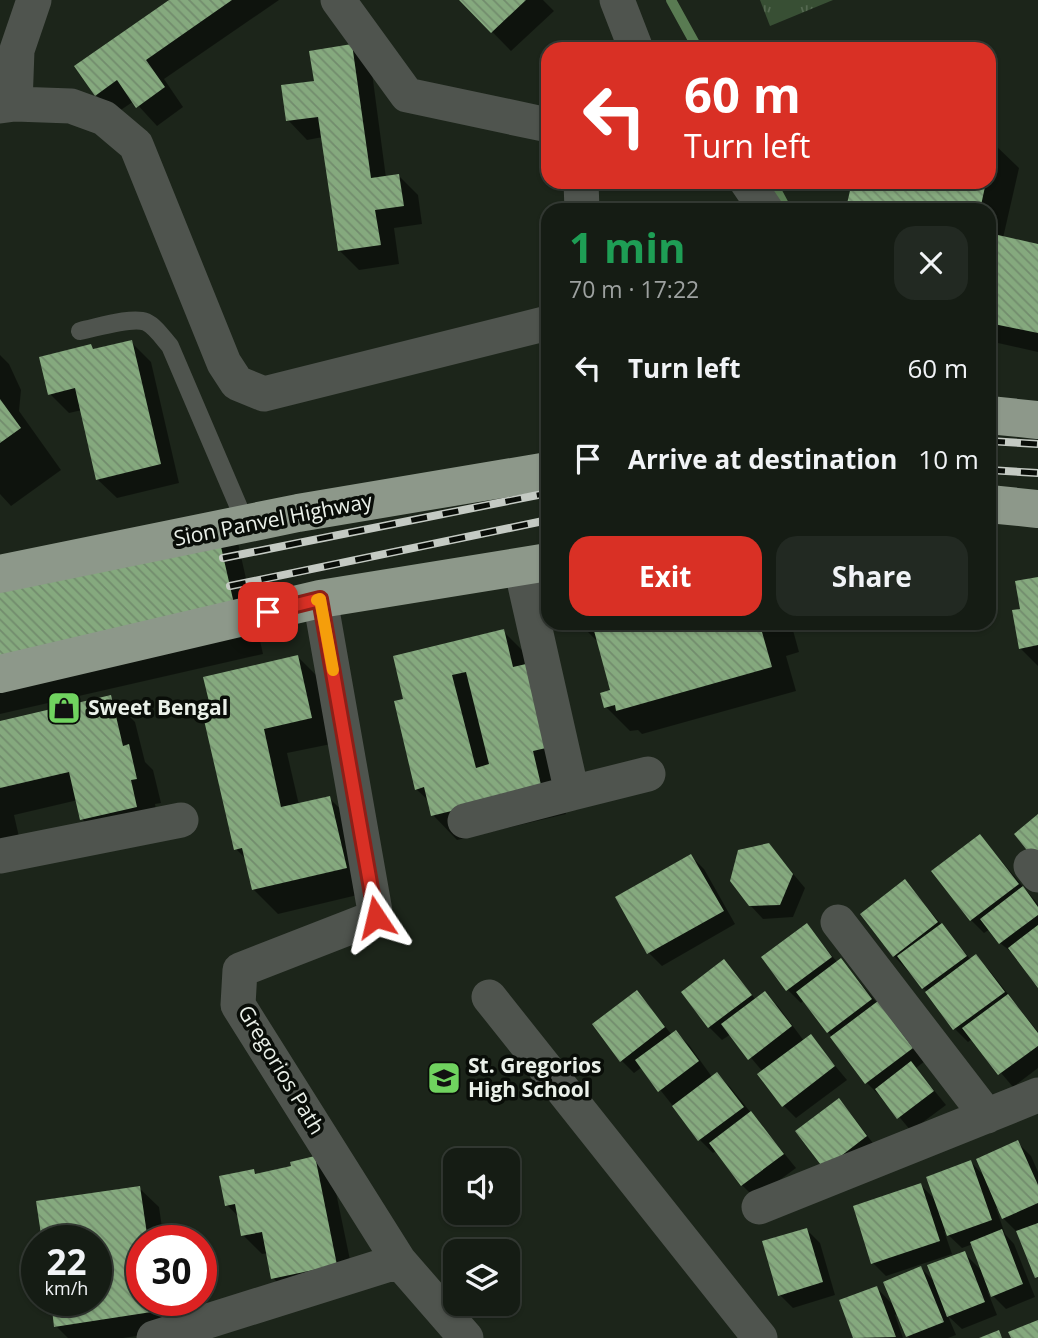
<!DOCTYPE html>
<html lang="en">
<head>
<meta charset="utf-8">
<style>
	:root { --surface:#151c14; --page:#222922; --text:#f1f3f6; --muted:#9da1a0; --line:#343a34; --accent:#d93025 }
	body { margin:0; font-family:"Open Sans",sans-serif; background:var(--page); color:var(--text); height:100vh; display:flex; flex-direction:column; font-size:26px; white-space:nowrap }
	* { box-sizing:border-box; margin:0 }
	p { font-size:23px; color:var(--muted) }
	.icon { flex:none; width:38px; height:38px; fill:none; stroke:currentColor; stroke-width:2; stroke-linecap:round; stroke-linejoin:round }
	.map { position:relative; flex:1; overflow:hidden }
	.sheet { position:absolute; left:541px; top:203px; width:455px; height:427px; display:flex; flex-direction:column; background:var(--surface); border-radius:21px; box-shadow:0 2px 5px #0004,0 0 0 2px var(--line) }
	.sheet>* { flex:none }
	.guide { position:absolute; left:541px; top:42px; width:455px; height:147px; border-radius:21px; box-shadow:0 2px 5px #0004,0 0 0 2px var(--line); background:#d93025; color:#fff; overflow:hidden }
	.tools { position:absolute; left:443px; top:1148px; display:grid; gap:14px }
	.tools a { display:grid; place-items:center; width:77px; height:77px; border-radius:14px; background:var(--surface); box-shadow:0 2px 5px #0004,0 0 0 2px var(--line); font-size:35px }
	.speed { position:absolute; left:21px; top:1225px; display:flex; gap:14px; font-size:35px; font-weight:700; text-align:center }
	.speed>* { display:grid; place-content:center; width:91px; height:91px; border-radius:50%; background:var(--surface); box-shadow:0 2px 5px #0004,0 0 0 2px var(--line); line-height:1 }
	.speed small { font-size:18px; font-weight:400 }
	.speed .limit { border:10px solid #d22; background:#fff; color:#111 }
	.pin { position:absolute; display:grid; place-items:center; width:60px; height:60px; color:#fff; margin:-30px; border-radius:14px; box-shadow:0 4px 10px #0006 }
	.me { position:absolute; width:77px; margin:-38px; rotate:350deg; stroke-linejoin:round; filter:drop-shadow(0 0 5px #0008) }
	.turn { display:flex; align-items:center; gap:24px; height:147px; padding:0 28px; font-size:32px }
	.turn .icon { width:91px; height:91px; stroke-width:2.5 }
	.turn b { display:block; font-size:49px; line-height:60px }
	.round { display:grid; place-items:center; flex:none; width:74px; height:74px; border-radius:21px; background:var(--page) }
	.headline { display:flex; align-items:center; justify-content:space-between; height:119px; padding:0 28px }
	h1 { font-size:42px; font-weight:700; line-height:52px; color:#1e9e55 }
	.cta { display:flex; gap:14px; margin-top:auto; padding:14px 28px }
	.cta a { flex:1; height:80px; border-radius:21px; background:var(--accent); color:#fff; font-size:28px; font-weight:700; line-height:80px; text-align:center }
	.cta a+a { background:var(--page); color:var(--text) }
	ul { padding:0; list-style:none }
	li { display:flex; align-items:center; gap:21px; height:91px; padding:0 28px }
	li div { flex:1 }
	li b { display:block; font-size:26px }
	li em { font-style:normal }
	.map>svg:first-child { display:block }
	.grass { fill:url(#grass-tufts) }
	.shadow { fill:#0007 }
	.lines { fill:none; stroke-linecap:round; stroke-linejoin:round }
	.stream { stroke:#597b52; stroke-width:10 }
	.building { fill:url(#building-back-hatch); fill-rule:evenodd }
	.lane { stroke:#4f544e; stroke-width:18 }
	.street { stroke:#4f544e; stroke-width:35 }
	.highway { stroke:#8d988a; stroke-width:38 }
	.rail-casing { stroke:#c4cac3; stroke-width:8 }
	.rail { stroke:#090d08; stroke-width:5; stroke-dasharray:16; stroke-linecap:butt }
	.route-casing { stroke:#8d1f18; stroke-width:18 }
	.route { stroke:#d93025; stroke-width:12 }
	.slow { stroke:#f59e0b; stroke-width:12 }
	.labels { text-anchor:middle; stroke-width:7; stroke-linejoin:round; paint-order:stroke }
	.street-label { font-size:21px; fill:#eaf0e9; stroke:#090d08 }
	.poi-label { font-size:21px; font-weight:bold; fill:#eaf0e9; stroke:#090d08; text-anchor:start }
</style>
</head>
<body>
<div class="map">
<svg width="1038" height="1338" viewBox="0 0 1038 1338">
	<defs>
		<pattern id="grass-tufts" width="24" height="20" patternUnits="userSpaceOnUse" patternTransform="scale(1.75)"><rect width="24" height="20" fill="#384f34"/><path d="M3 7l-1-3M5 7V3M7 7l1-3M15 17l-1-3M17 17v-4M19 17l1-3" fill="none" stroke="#556951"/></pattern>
		<pattern id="building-back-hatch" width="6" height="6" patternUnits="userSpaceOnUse" patternTransform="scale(1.75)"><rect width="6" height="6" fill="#85a97e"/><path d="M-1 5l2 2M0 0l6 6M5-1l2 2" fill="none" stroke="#728c6d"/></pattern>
	</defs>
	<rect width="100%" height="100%" fill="#1c251a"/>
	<path class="grass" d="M760 0H833L770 26Z"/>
	<path class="shadow" d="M172 0H279L164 79 183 107 157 126 134 101 115 114 96 95Z
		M461 0H543L554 11 511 51Z
		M352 46 371 65 386 178 399 176 418 195 422 224 394 228 399 264 359 270 339 250 323 137 307 140 288 120 316 82Z
		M989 142 994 144 1019 168 1003 238 1038 246V352L989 341V210H850L848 208 854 182H989Z
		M131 342 151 362 179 483 117 498 97 479 82 410 69 413 50 394 91 346 95 351Z
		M0 355 9 364 21 390 19 411 61 470 11 506 0 494Z
		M238 543 263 654 0 714V567Z
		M1038 578V666L1020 648 1022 610Z
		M583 623H791L799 652 786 656 796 691 642 734 638 730 630 731 606 707 612 691 599 643 585 629Z
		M503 631 528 656 566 814 457 840 433 815 430 802 416 789 405 700Z
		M297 656 322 681 336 743 287 753 299 805 329 798 354 822 370 892 278 914 253 889 247 860 236 849 215 720Z
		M110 697 135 722 145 762 153 770 161 803 155 804 160 831 107 844 82 819 78 800 14 815 25 863 0 869V723Z
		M980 836 1038 904V985L1015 955 1000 943 990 929 984 933 971 920Z
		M769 845 805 888 793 917 763 919 750 905Z
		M691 856 704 869 735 924 662 966 649 953Z
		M905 881 971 960 976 957 989 970 1038 1032V1068L1013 1087 972 1039 968 1042 955 1029 927 992 894 956Z
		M806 925 838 963 840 961 853 974 925 1061 916 1068 946 1105 911 1131 881 1095 880 1096 867 1083 804 1000 801 1003 788 990Z
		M724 962 756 1000 765 993 778 1006 804 1041 811 1037 847 1080 796 1118 783 1105 763 1072 731 1034 722 1040 709 1027Z
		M637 992 672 1035 676 1032 689 1045 712 1077 717 1074 730 1087 796 1168 755 1198 742 1185 716 1151 713 1153 700 1140 642 1067 634 1073 621 1060Z
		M838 1101 851 1114 878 1150 838 1181Z
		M1018 1143 1031 1156 1038 1172V1279L1016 1231 1003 1218 998 1207 996 1208 1005 1234 1014 1244 1035 1297 1006 1309 987 1290 997 1315 962 1329 948 1316 956 1335 948 1338H909L898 1314 895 1315 903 1338H855L842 1301 877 1288 894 1306 921 1268 935 1282 964 1253 983 1272 973 1244 962 1248 944 1231 952 1254 886 1276 873 1263 921 1185 937 1202 971 1162 984 1176Z
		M314 1158 333 1178 355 1284 292 1297 273 1278 268 1253 262 1254 243 1235 239 1217 227 1205 253 1171 257 1175 293 1167Z
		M139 1188 159 1207 164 1241H142V1300H172L177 1330 123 1338H68L56 1326 96 1300Z
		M807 1230 820 1243 835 1295 793 1308 780 1295Z"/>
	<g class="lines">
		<path class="stream" d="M671 0 698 49
			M772 182 787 210"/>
	</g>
	<path class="building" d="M169 0H232L146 60 165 87 136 108 117 80 95 96 74 66Z
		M459 0H526L491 33Z
		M352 44 371 178 399 174 404 206 375 210 381 245 338 251 318 117 286 121 281 85 314 81 309 51Z
		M989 141 995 142 990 164H989Z
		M852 182H986L980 210 846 208Z
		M989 233 1038 244V333L989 323Z
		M132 340 161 464 96 480 75 388 48 395 39 357 91 344 93 349Z
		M0 399 21 428 0 443Z
		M214 516 240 630 0 684V565Z
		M1038 577V645L1019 649 1012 610 1020 609 1015 581Z
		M581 623H774L775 628 762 632 772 667 616 711 615 705 604 708 600 693 610 690 593 627 583 630Z
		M504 629 513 667 526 664 546 748 533 751 542 789 431 816 424 787 415 790 394 701 403 699 393 656ZM466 672 489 764 476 768 452 675Z
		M298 655 312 718 264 729 281 807 330 796 347 868 252 890 242 848 234 850 204 720 213 718 203 677Z
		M111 695 123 746 129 744 137 779 131 780 137 807 80 820 69 772 0 788V721Z
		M1038 814V864L1014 834Z
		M980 834 1019 884 970 921 931 871Z
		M769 843 793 874 780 905 749 906 730 881 738 850Z
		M691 854 724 911 647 954 615 897Z
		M905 879 938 922 893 957 860 914Z
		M1023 886 1038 907V915L999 944 980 919Z
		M807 923 832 957 786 991 761 957Z
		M942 923 967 956 922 989 897 956Z
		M1038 925V988L1008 948Z
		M976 954 1005 992 953 1030 925 992Z
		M841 958 872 999 827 1033 796 992Z
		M724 959 752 995 708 1028 681 992Z
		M637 990 665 1027 620 1062 592 1024Z
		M765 991 792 1026 748 1060 721 1024Z
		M1008 994 1038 1033V1046L998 1075 962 1028Z
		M878 1001 913 1048 865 1084 830 1037Z
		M676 1030 699 1061 658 1092 635 1060Z
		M811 1034 835 1066 782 1107 757 1074Z
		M911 1061 934 1091 897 1119 875 1089Z
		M717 1072 744 1107 698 1141 672 1106Z
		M839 1098 867 1136 824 1169 795 1131Z
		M751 1111 784 1154 741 1186 709 1143Z
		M1018 1140 1038 1185V1203L1002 1219 976 1159Z
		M315 1156 337 1265 271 1279 262 1232 241 1236 235 1204 225 1206 219 1176 254 1169 255 1174 291 1166 290 1162Z
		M971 1160 992 1220 947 1236 926 1177Z
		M921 1183 940 1241 871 1264 853 1206Z
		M140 1186 148 1241H142V1300H157L158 1311 54 1327 51 1300H96V1241H42L36 1201Z
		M1038 1223V1277L1035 1278 1016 1231Z
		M807 1228 823 1282 778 1296 762 1241Z
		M1002 1229 1023 1284 991 1297 970 1242Z
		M965 1251 985 1302 947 1317 927 1265Z
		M921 1266 944 1322 906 1337 883 1282Z
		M877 1286 896 1337 853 1338 839 1300Z
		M1038 1320V1338H1011L1008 1332Z
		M999 1330 1002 1338H979Z"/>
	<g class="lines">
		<path class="lane" d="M80 331C96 328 132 316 146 322 155 326 163 338 170 346L246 524"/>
		<path class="street" d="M338 0 407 95 548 125
			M617 0 636 49
			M15 104 71 106 104 118 136 145 224 363 237 383 264 394 548 323
			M0 106 15 104 17 50 34 0
			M581 182 582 210
			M747 182 766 210
			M320 599 376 917 240 970 238 1005 399 1261 466 1338
			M572 793 648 774
			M465 821 572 793 521 567
			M0 856 181 820
			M1031 866 1038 875
			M838 922 987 1116
			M489 997 760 1338
			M759 1207 1038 1095
			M154 1338 399 1261"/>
		<path class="highway" d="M989 415 1038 420
			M989 504 1038 509
			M0 574 298 513 548 471
			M0 674 320 599 548 562"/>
		<defs>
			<path id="rail" d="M989 441 1038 444
				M989 470 1038 473
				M223 558 548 493
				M230 586 548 520"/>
		</defs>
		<use href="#rail" class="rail-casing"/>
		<use href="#rail" class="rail"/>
	</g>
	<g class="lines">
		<defs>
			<path id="route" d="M268 612 320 599 376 917"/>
		</defs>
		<use href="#route" class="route-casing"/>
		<use href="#route" class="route"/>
		<path class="slow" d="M317 600 320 599 333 670"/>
	</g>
	<defs>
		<symbol id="shop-square" viewBox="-11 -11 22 22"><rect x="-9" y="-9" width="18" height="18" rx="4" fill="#70d35f" stroke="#090d08"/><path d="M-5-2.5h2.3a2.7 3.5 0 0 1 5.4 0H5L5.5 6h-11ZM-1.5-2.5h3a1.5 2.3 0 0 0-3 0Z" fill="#111"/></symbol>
		<symbol id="school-square" viewBox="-11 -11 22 22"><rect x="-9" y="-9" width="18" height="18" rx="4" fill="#70d35f" stroke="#090d08"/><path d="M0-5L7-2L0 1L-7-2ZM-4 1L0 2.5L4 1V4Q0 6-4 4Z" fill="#111"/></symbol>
	</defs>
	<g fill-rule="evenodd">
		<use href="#shop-square" x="45" y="689" width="38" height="38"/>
		<use href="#school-square" x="425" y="1059" width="38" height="38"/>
	</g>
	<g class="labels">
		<g class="street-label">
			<text transform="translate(273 520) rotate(-11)" y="7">Sion Panvel Highway</text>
			<text transform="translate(281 1070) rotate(59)" y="7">Gregorios Path</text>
		</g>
		<g class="poi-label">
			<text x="88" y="715">Sweet Bengal</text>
			<text x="468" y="1073">St. Gregorios<tspan x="468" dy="24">High School</tspan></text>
		</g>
	</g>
</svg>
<div class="tools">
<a><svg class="icon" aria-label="sound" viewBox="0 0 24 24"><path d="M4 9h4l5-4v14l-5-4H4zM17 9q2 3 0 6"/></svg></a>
<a><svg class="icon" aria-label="layers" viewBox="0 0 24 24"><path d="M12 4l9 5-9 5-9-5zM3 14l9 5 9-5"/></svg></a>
</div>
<div class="speed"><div>22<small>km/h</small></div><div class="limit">30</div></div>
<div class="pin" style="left:268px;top:612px;background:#d93025"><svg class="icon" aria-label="arrive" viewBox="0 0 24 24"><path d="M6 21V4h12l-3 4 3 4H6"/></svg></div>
<svg class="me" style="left:376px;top:917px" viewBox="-20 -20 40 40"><path d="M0-17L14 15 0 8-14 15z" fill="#d93025" stroke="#fff" stroke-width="4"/></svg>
<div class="guide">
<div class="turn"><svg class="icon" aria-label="left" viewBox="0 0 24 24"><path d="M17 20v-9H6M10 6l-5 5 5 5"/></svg><div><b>60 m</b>Turn left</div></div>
</div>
<section class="sheet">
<div class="headline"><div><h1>1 min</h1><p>70 m · 17:22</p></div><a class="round"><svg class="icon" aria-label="close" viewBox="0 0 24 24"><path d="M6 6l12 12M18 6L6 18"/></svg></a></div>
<ul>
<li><svg class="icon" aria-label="left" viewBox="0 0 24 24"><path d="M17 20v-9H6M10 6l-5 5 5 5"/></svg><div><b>Turn left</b></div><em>60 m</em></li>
<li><svg class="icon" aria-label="arrive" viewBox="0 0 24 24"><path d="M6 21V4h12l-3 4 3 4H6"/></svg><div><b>Arrive at destination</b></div><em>10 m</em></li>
</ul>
<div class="cta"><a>Exit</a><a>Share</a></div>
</section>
</div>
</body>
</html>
